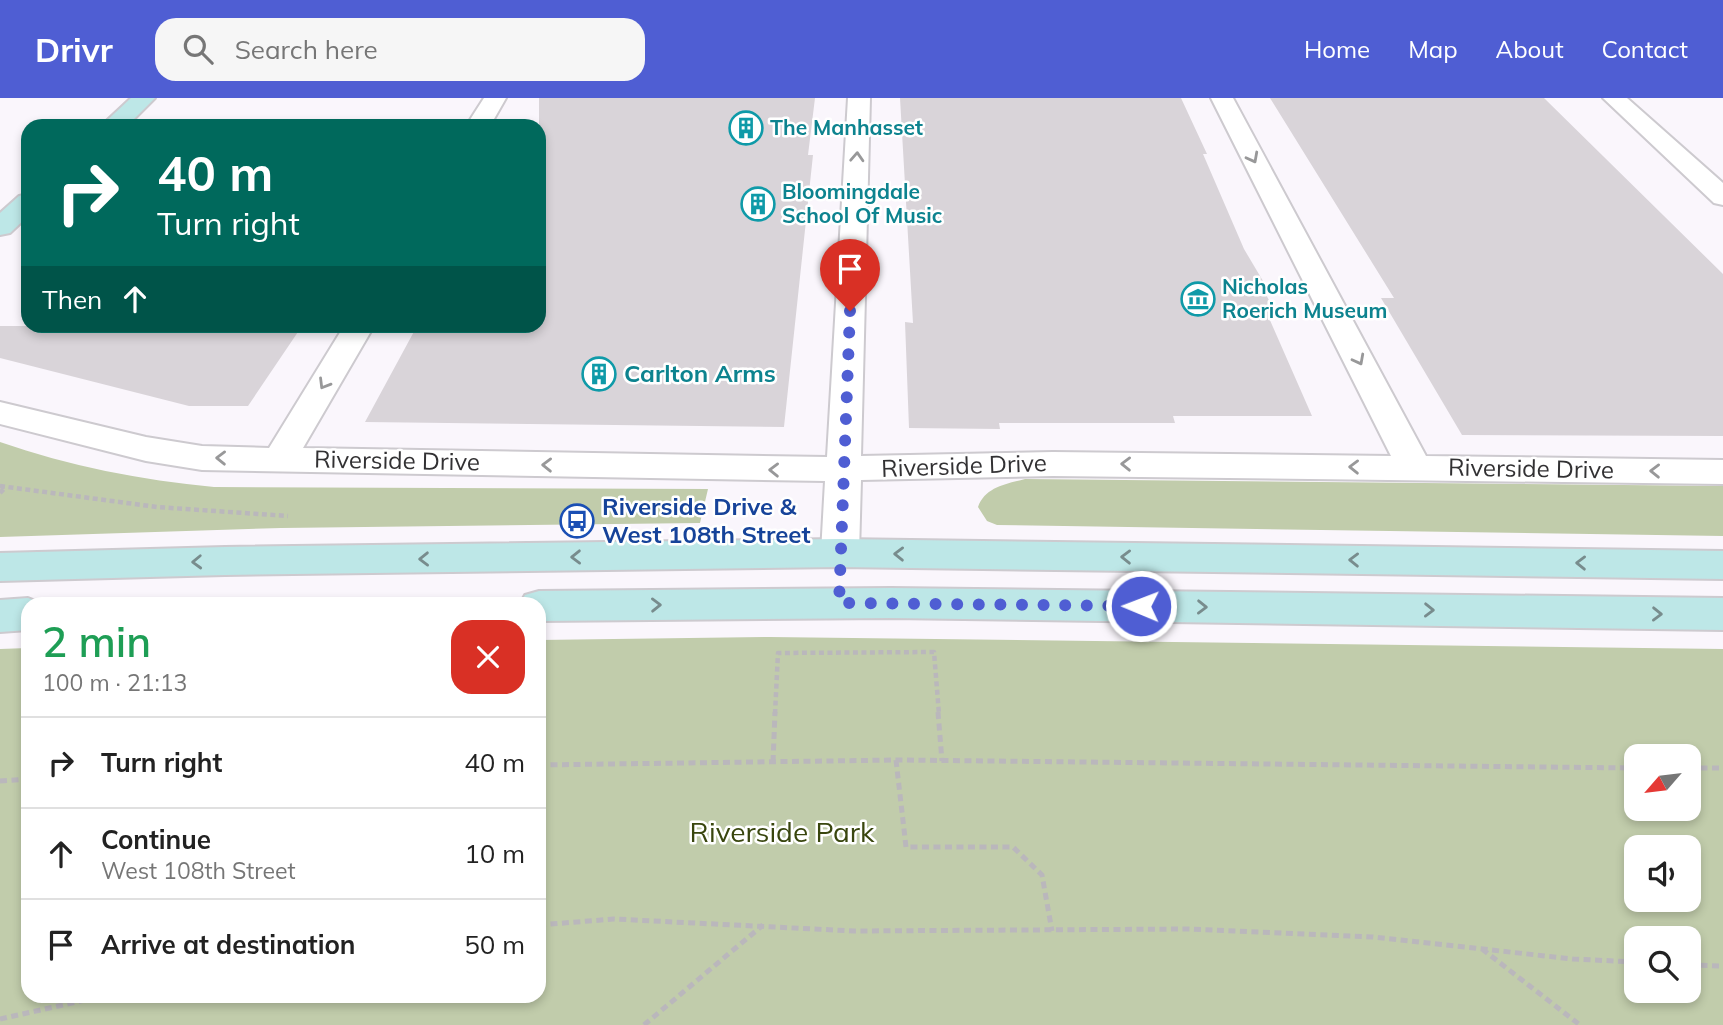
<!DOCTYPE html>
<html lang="en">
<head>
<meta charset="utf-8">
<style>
	:root { --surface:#fff; --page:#f6f6f6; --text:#222; --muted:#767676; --line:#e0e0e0; --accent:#4f5ed3 }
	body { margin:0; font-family:Mulish,sans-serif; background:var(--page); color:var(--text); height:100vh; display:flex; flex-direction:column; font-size:26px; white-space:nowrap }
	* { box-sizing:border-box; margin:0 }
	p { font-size:23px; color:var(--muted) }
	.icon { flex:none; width:38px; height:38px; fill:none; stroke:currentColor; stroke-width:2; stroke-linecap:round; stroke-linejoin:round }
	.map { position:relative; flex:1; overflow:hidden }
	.sheet { position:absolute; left:21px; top:499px; width:525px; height:406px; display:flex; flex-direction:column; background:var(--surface); border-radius:21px; box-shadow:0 4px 10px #0003 }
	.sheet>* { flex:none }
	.top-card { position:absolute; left:21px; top:21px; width:525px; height:214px; border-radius:21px; box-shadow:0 4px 10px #0003; background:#00695c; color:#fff; overflow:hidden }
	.needle { width:46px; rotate:242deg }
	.buttons { position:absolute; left:1624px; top:646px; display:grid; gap:14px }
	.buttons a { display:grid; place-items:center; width:77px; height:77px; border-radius:14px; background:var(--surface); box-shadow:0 4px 10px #0003; font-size:35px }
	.pin { position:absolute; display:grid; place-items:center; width:60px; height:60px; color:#fff; margin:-72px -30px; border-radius:50% 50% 50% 0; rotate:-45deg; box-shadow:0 0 7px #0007 }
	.pin .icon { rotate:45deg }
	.me { position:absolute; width:77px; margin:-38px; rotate:271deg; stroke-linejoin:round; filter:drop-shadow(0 0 5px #0008) }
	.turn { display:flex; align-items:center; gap:24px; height:147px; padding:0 21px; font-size:32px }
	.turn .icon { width:91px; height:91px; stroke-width:2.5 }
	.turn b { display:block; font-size:49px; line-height:60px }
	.then { display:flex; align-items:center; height:66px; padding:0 21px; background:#0003; gap:14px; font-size:26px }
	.round { display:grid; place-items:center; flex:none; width:74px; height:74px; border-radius:21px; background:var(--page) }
	.head { display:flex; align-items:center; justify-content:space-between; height:119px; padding:0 21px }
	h1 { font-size:42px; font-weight:600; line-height:52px; color:#1e9e55 }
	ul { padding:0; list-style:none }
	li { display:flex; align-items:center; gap:21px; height:91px; padding:0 21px; border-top:2px solid var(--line) }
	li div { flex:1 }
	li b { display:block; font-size:26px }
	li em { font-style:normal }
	header { display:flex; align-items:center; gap:42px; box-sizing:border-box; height:98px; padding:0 35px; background:var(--accent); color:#fff }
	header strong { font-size:33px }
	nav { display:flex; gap:38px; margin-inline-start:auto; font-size:24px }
	.search { width:490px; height:63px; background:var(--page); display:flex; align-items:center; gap:18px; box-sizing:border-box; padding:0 24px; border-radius:21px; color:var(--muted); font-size:26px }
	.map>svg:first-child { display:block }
	.green { fill:#c1ccab; fill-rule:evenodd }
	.building { fill:#d9d4d9 }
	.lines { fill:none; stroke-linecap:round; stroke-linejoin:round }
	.street-casing { stroke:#cdcacf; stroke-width:4 }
	.secondary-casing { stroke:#cdcacf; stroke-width:4 }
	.path-far1 { stroke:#bab7bc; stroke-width:4.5; stroke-dasharray:5 3.5; stroke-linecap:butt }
	.path { stroke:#bab7bc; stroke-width:5; stroke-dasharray:7 4.5; stroke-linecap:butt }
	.street { fill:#fff; fill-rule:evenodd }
	.secondary { fill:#bde7e7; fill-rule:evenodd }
	.oneway { stroke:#989899 }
	.oneway2 { stroke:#788c8d }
	.route { stroke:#4f5ed3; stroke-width:12; stroke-dasharray:0 21.6 }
	.labels { text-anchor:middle; stroke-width:5; stroke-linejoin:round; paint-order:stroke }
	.far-culture-label { font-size:21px; font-weight:bold; fill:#0d838f; stroke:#fff; text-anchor:start }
	.culture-label { font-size:24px; font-weight:bold; fill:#0d838f; stroke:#fff; text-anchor:start }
	.street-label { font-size:24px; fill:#323133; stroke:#fff }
	.transit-label { font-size:24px; font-weight:bold; fill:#164399; stroke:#fff; text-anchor:start }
	.near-park-label { font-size:28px; fill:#39460e; stroke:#fff }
</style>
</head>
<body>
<header>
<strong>Drivr</strong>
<div class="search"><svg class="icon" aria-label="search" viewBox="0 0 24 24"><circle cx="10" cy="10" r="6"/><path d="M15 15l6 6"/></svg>Search here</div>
<nav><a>Home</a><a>Map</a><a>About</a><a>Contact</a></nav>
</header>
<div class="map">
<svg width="1723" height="927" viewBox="0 0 1723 927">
	<rect width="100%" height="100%" fill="#faf6fc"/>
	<path class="green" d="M0 344C69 368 141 382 214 389L708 391 700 425 281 430 0 439Z
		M1025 381 1723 388V438L997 427 987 423 978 409C985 389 1006 386 1025 381Z
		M770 539 1723 551V927H0V551L28 550V898H539V542ZM1636 658H1689V710H1636ZM1636 749H1689V802H1636ZM1636 840H1689V892H1636Z"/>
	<path class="building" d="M539 0H815L808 57H813L784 329 365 324 417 228H539Z
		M900 0H1181L1207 56H1203L1244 151 1263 183 1262 189 1271 206 1269 220 1312 318H1173L1175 325H999L1000 331 909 330 905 224 913 225Z
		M1270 0H1544L1723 176V338L1462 337 1381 200H1394Z
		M0 228H302L248 308H189L0 260Z"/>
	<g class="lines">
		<defs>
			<path id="street" d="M484 0H506L490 28H466Z
				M848 0H870L861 358 1053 354 1391 358 1211 0H1233L1426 358 1723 362V386L1053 378 861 382 859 455 854 465 840 469 826 465 821 455 825 383 202 372 146 363 0 326V304L146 339 202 348 269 350 344 228H374L303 350 827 359Z
				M1603 0H1627L1723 85V107L1714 105Z"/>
			<path id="secondary" d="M131 0H155L127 28H101Z
				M28 96V118L10 135 0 137V115L19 98Z
				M840 441 1723 453V481L840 469 225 477 0 483V455L225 449Z
				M891 490 1723 500V532L891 520 539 523V506H520L525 497 539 493Z
				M28 500 43 506H28V532L0 534V502Z"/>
		</defs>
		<use href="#street" class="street-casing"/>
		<use href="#secondary" class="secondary-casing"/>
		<path class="path-far1" d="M0 388 157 409 288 418
			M0 395 6 389
			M775 616 778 555 934 554 939 616"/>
		<path class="path" d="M938 614 942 663
			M896 662 906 749H1013L1042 777 1052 833
			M773 664 775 614
			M539 667 896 662 1636 670
			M1689 670H1723
			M0 683 28 681
			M539 827 614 821 854 833 1188 831 1373 839 1573 861 1636 864
			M1482 851 1580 927
			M1689 867 1723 868
			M0 921 103 898
			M644 927 763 827"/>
		<use href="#street" class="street"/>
		<use href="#secondary" class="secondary"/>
	</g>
	<defs><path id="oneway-chevron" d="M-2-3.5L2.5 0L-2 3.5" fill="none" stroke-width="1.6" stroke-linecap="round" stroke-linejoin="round" transform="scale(1.75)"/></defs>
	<g class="oneway">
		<use href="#oneway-chevron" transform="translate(857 59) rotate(-87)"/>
		<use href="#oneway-chevron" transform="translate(1253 60) rotate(62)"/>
		<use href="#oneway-chevron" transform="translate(1359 262) rotate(62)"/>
		<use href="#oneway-chevron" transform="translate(324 286) rotate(121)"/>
		<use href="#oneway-chevron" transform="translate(221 360) rotate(-179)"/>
		<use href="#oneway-chevron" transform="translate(1126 366) rotate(-179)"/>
		<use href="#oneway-chevron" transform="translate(547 367) rotate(-179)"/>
		<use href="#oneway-chevron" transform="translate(1354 369) rotate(-179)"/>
		<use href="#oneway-chevron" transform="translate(774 372) rotate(-179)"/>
		<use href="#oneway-chevron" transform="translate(1655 373) rotate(-179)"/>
	</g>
	<g class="oneway2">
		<use href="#oneway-chevron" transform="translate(899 456) rotate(-179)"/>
		<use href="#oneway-chevron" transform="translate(576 459) rotate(179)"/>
		<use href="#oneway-chevron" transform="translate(1126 459) rotate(-179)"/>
		<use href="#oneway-chevron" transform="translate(424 461) rotate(179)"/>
		<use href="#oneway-chevron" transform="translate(1354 462) rotate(-179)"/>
		<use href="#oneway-chevron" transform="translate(197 464) rotate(178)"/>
		<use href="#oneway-chevron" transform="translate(1581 465) rotate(-179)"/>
		<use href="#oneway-chevron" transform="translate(656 507) rotate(-1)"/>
		<use href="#oneway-chevron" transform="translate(1202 509) rotate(1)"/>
		<use href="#oneway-chevron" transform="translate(1429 512) rotate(1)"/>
		<use href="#oneway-chevron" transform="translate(1657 516) rotate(1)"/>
	</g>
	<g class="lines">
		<path class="route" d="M850 213 839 505 1141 508"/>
	</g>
	<defs>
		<symbol id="building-ring" viewBox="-11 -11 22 22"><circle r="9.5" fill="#fff" stroke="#0f9aa8" stroke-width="1.5"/><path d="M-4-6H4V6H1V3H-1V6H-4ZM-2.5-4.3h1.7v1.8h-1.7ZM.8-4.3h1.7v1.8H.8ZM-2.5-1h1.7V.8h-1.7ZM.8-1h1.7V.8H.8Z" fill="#0f9aa8"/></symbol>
		<symbol id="museum-ring" viewBox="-11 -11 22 22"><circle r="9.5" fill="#fff" stroke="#0f9aa8" stroke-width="1.5"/><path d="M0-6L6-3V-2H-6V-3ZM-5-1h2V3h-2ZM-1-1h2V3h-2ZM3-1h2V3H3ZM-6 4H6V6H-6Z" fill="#0f9aa8"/></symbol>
		<symbol id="bus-ring" viewBox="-11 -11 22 22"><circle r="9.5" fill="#fff" stroke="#1a4fb4" stroke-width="1.5"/><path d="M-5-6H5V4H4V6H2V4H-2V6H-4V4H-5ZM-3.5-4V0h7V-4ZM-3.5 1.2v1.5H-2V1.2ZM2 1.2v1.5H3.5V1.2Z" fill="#1a4fb4"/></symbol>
	</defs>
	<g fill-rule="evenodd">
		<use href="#building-ring" x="727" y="11" width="38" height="38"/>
		<use href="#building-ring" x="739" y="87" width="38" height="38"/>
		<use href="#museum-ring" x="1179" y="182" width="38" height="38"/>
		<use href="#building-ring" x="580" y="257" width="38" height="38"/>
		<use href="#bus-ring" x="558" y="404" width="38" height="38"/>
	</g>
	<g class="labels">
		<g class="far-culture-label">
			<text x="770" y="37">The Manhasset</text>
			<text x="782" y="101">Bloomingdale<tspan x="782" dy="24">School Of Music</tspan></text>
			<text x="1222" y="196">Nicholas<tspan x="1222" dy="24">Roerich Museum</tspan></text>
		</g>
		<g class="culture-label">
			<text x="624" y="284">Carlton Arms</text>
		</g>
		<g class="street-label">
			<text transform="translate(397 363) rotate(1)" y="8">Riverside Drive</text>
			<text transform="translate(964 368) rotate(-2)" y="8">Riverside Drive</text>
			<text transform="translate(1531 371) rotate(1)" y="8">Riverside Drive</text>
		</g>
		<g class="transit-label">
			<text x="602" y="417">Riverside Drive &amp;<tspan x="602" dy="28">West 108th Street</tspan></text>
		</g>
		<g class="near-park-label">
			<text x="782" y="744">Riverside Park</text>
		</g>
	</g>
</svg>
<div class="buttons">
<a><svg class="needle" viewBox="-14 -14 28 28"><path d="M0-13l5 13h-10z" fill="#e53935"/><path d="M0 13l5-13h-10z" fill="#767676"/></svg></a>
<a><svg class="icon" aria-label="sound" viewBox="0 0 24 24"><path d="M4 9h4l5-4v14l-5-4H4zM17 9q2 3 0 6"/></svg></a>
<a><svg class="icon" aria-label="search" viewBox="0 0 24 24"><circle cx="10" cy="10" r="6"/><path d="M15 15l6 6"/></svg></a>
</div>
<div class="pin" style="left:850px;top:213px;background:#d93025"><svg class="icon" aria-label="arrive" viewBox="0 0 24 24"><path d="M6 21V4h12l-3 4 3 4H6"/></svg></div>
<svg class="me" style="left:1141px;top:508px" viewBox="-20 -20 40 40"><circle r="17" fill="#4f5ed3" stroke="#fff" stroke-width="3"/><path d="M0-11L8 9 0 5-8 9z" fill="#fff"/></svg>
<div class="top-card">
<div class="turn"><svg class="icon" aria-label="right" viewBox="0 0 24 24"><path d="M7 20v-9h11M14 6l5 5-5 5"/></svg><div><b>40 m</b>Turn right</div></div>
<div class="then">Then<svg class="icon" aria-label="ahead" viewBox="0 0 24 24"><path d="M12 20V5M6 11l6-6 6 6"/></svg></div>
</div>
<section class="sheet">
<div class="head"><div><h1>2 min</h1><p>100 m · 21:13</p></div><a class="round" style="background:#d93025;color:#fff"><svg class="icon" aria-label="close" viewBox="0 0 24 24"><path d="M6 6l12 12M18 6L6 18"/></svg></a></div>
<ul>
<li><svg class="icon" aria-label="right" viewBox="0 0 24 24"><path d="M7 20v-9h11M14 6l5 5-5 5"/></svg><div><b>Turn right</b></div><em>40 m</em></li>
<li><svg class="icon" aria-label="ahead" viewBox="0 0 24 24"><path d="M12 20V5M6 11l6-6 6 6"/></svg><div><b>Continue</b><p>West 108th Street</p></div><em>10 m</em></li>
<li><svg class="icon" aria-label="arrive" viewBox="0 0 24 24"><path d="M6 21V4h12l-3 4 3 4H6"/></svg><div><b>Arrive at destination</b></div><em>50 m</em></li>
</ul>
</section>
</div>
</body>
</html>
